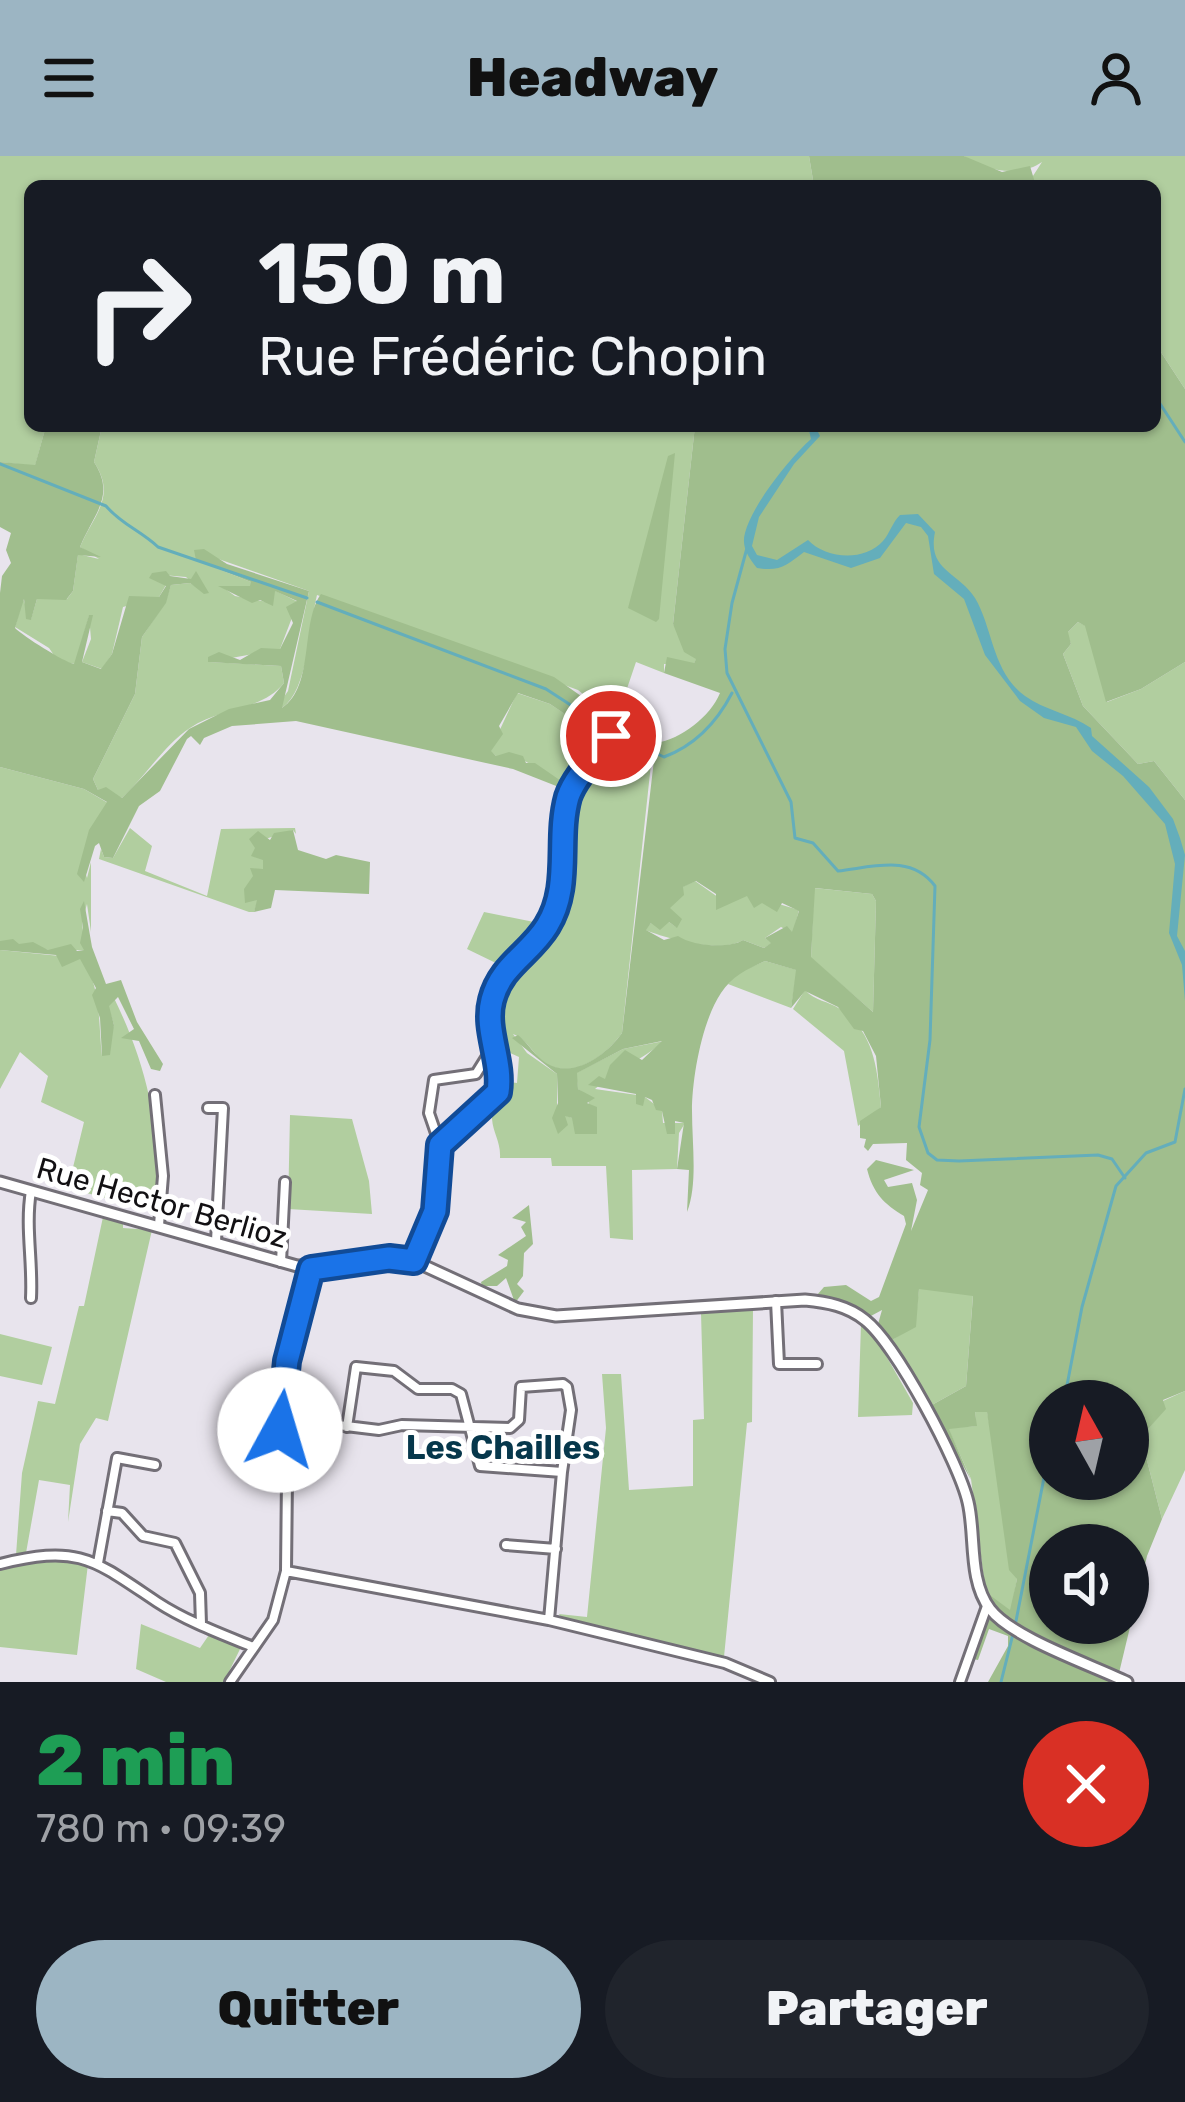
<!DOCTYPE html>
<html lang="fr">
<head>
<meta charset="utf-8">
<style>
	:root { --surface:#171b24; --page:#20242c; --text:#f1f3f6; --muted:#9ea1a6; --accent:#9cb5c3 }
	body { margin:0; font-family:Rubik,sans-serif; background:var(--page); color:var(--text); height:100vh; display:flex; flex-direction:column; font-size:45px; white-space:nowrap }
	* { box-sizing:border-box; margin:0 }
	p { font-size:39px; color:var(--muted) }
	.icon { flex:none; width:66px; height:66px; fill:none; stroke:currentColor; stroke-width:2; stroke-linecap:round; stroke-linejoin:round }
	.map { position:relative; height:1526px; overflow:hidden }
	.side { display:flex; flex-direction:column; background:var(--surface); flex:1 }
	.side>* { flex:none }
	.guide { position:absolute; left:24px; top:24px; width:1137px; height:252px; border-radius:18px; box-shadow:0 3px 9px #0004; background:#171b24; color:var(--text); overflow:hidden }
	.needle { width:78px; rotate:352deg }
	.buttons { position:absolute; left:1029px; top:1224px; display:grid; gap:24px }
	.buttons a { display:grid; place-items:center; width:120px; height:120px; border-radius:50%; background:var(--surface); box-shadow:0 3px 9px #0004; font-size:60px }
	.pin { position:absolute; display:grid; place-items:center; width:102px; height:102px; color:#fff; margin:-51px; border:6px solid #fff; border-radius:50%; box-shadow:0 3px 12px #0007 }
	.me { position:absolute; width:132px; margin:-66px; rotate:6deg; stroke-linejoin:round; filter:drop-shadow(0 0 9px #0008) }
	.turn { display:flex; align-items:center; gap:42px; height:252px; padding:0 36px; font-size:54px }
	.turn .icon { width:156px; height:156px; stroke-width:2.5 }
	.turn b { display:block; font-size:84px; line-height:102px }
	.round { display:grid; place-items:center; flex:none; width:126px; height:126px; border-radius:63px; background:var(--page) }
	.head { display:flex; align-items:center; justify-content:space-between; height:204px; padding:0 36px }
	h1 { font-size:72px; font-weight:800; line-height:90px; color:#1e9e55 }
	.primary-button { display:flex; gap:24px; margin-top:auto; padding:24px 36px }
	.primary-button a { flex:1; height:138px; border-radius:72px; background:var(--accent); color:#111; font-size:48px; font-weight:800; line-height:138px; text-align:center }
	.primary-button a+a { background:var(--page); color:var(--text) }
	header { display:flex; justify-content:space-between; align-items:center; height:156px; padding:0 36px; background:var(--accent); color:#111; font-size:54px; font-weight:800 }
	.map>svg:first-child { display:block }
	.green { fill:#b1ce9f }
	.forest { fill:#a0be8d; fill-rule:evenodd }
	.water { fill:#64aebb }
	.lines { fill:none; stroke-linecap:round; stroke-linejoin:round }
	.stream { stroke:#64aebb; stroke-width:3 }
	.minor-casing { stroke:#736f77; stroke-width:14 }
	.tertiary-casing { stroke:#736f77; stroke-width:15 }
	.minor { stroke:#fff; stroke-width:8 }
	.tertiary { stroke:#fff; stroke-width:9 }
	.route-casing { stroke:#114b97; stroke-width:30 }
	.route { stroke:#1a73e8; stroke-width:21 }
	.labels { text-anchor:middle; stroke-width:10; stroke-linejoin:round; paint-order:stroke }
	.street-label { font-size:30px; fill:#121013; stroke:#fff }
	.neighbourhood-label { font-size:33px; font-weight:bold; fill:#06374b; stroke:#fff }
</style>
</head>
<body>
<header><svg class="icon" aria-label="menu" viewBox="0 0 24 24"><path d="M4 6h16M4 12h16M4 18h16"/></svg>Headway<svg class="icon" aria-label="person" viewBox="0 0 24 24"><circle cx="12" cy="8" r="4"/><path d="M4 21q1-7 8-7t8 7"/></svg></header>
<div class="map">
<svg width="1185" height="1526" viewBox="0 0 1185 1526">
	<rect width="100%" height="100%" fill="#e8e4ed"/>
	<path class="green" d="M0 0H809L814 30H30V270H46L35 310 0 306Z
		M964 0H1185V233L1155 187V30H1036L1031 23 1042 6C1021 21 986 16 964 0Z
		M102 270H695L673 468 697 502 694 507 664 508V517L636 506 616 565 578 534 317 439C309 470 309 533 282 552L279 548 288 535 309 435 210 400 196 404 251 426V430L224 432 235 440 267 446 274 434 298 446 280 493 209 506 281 510 284 527C262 555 220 551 190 572 164 589 145 621 122 642L98 634 93 623 135 538 142 481 165 447 171 429 190 427 198 432 186 421 151 418 166 429 159 441 123 451 112 498 102 513 82 506 91 483 89 460 75 508 58 505 49 492 15 471 23 443 31 463 37 443H67L73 435 78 398 99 403 80 391C94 358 117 341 94 306Z
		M1078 466 1086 470 1107 546 1141 533 1185 506V644L1154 605 1138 608 1083 550 1063 498 1071 488 1067 477Z
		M517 537 550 548 594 577 595 584 564 627 523 604 496 600 490 595Z
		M645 585 656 587 652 603 643 600 651 608 622 877C607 898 576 923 548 909 534 901 529 884 513 878L527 897 557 918V956L572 962 589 951 588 940 578 933 576 917 623 893 664 885C641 905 616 913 595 933L637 939 636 947 645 941 662 954 663 967H685L679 977 677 1013 632 1014 633 1084 610 1082 606 1010H552L551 1002H500C501 986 493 977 492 963 492 948 502 939 502 925L517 927 519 901 501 893C496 877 491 865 494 848 502 812 530 803 548 775 586 712 550 655 616 589L641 598Z
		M0 611 84 633 108 647C93 669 77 695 87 722L91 706V776L87 748 82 766 85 794H48L0 785Z
		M130 672 152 690 145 715 207 740 221 673 295 672 296 678 293 674 253 687 263 703V713L254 720 249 743 258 744 254 756H249L99 703 101 693 104 701 113 702Z
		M695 725 725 746 748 739 799 754 793 777 781 771 765 782 772 787 764 792 743 784C721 798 669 783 645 774L651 767 669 766 676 771 669 753 682 731Z
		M814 732 872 738 876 745 873 856 811 802Z
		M484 756 539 767 548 764 500 809 467 793Z
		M0 794 80 802C102 827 98 868 102 900L114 869 108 850 114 842C146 907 163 977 158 1056L68 1032 84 966 41 946 48 920 20 896 0 933Z
		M765 805 797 814 791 852 728 828 737 817Z
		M805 834C815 845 828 845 840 853 875 877 877 913 881 951L858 970 844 895 793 853Z
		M290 959 352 963 369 1025 372 1058 288 1053Z
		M103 1061 123 1067V1072L152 1074 108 1265 96 1262 80 1288 68 1366 70 1329 39 1324 26 1397 16 1399 22 1317 38 1245 55 1248 79 1150H84Z
		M919 1132 973 1139 966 1230 930 1250 890 1185 915 1170Z
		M753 1153 752 1266 747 1267 724 1501 561 1462 559 1458 587 1461 606 1272 602 1218H621L629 1334 693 1330V1264L704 1263 701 1157Z
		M861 1168 876 1182 913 1247 912 1259 858 1261Z
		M0 1178 52 1191 42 1229 0 1220Z
		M1185 1235V1314L1162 1363 1141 1281 1165 1253 1163 1245Z
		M975 1255H987L1017 1423 1011 1455 991 1449 986 1439 971 1323 948 1272 976 1270Z
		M70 1402 88 1408 77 1499 0 1491V1411Z
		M141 1468 200 1492 211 1476 241 1491 224 1526H166L136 1513Z"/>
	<path class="forest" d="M809 0H964L1002 16 1030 10 1036 30H814Z
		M1155 187 1185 233V506L1141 533 1106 546 1085 470 1078 466 1068 476 1071 488 1063 498 1083 550 1138 608 1154 605 1185 644V1235L1163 1244 1166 1253 1141 1281 1162 1363 1147 1400 1119 1517C1081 1500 1005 1474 987 1437L1010 1454 1017 1423 1009 1414 987 1256H975L977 1270 949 1273 971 1324 930 1250 966 1230 973 1140 919 1133 916 1171 890 1185 878 1168 882 1154 869 1161 840 1145 817 1139 824 1131 846 1129 871 1145 879 1141 906 1068 904 1060C884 1048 873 1037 867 1013L876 1004 914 1014 884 1024 888 1031 912 1027 917 1044 911 1075 928 1034 920 1029 922 1017 906 1004 907 987 873 988 868 995 864 991 866 983 860 982V965L881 951 876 900 863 875 854 873 838 851 805 835 791 852 796 814 765 805C747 813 732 820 721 837 702 865 692 922 692 955 692 988 698 1028 687 1056L689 1014 677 1013 684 967 675 965V978H667L662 955 656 954 652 944 645 941 643 950 636 948V938L588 929 599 920 605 923 610 909 625 894 642 904 662 885 623 893 577 917 578 933 595 942 587 947 597 951V978H575L572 962 565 960 568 969 558 978 552 962 558 947 557 918 512 882 518 879C528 887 535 900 546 907 574 924 607 898 622 877L656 587C681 583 710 561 720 537L664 517 667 501 694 507 696 503 684 496 673 468 695 270H1155ZM696 725 716 738V754L747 740 754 752 762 747 777 756 782 747 799 755 792 776 787 770 765 782 771 787 764 792 743 784C729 793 692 790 678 780L664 784 646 774 651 767 660 774 669 766 677 772 682 763 670 752 684 739 683 731ZM815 732 872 738 876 745 873 856 811 801ZM1050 1245H1128V1323H1050ZM1050 1389H1128V1467H1050Z
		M46 270H102L94 306C116 340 94 357 80 391L101 401 78 399 73 435 66 444 37 443 31 464 26 463 24 443 15 472C23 480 64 506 74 508L89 459H93L82 506 101 513 112 498 129 440 159 441 166 430 149 422 152 417 166 415 170 420 191 423 196 415 209 437 204 438 190 427 171 429 166 447 142 481 135 538 93 623 98 634 106 631 122 642 189 573 229 553 270 544 284 527 281 510 208 506V501L219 496 240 504 261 492 280 493 293 467 286 451 297 445 275 435 273 450 260 444 252 447 218 430H250L251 426 196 404 194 394 204 393 227 408 309 435 282 552C315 530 300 467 321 438L554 521 645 585 642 599 616 590C603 603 586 619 579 637 573 653 579 671 568 684L569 635 513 613 296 565 232 570 204 582 200 589 191 580 187 583 160 635 139 650 113 702 104 701 99 687 95 690 84 726 77 718 89 674 107 646 84 633 0 611V437L2 420 11 407 6 394 11 377 0 371V306L35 309ZM518 537 550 548 593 577 595 584 564 627 535 607H526L523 600 509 596 496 600 491 595 503 578 499 570Z
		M675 297 659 463 656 466 628 452 668 300Z
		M293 674 298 694 326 703 336 699 370 706 369 738 275 734 271 752 254 756 257 744 245 747 244 733 253 720 250 712 263 713V704L251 700 255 692 249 683 258 675 270 684 274 677Z
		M84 745 92 791 106 828 121 824 137 866 163 908 160 915 151 913 139 885 121 882 134 873 118 841 109 850 114 869 110 899 102 900 100 862 92 839 96 832 80 803 62 811 56 799 0 794V785L13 783 19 788 33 786 48 794 71 788 77 795 84 794 80 787 83 772 80 753Z
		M529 1049 533 1088 524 1097 523 1120 517 1128 524 1135 515 1147 506 1122 497 1130H482L481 1126 507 1110 508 1104 498 1099 526 1080 521 1071 526 1066 512 1062Z
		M983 1462 998 1466 1116 1526H988L1008 1490V1480L989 1473 978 1504 973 1503Z"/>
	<path class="water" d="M808 270H815L820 280 794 308 759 361 752 390 757 399 777 404 808 384C826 403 864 406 883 385 890 377 892 367 900 359L918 358 935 376C927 415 958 415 975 442 993 472 992 516 1025 540 1044 554 1071 558 1091 572L1092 580 1149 631 1173 663 1180 682 1185 699 1177 780 1185 795V845L1182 809 1169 777 1175 708 1165 668 1123 620 1092 595 1076 571 1044 562 1020 545 985 499 964 443 934 418 928 380 921 371 906 367 880 402 851 412 804 396C787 409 780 416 757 412 749 402 741 391 745 377 752 349 790 302 811 283Z"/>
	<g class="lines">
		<path class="stream" d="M1155 240 1185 286
			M0 308 106 350C121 368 141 375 158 391L307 442
			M747 392 732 447 725 493 727 517 791 646 795 682 813 687 838 715C874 711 911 698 935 730L930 884 919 971 928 997 937 1004 959 1005 1098 999 1112 1003 1125 1022
			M317 446 546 533 606 572
			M617 579 664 601C696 589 717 566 732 537
			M1064 1245 1082 1151 1116 1030 1146 997 1175 986 1185 933
			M1016 1465 1050 1291
			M1001 1526 1013 1478"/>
		<defs>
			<path id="minor" d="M155 939 163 1020 159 1069
				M208 952H223L216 1085
				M440 989 429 957 434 924 476 918 496 886
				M414 1105 435 1056 440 989 488 951 498 936 501 913 490 860 492 844 504 816 541 778 554 757 562 725 569 638 612 580
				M281 1106 285 1026
				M31 1142C33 1105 25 1071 31 1035
				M776 1145 779 1208H817
				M280 1262 379 1274 402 1269 510 1272 519 1264 521 1231 563 1228 567 1231 571 1254 562 1316
				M347 1271 356 1211 394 1215 418 1233H452L461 1238 480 1310 562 1316 549 1464
				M107 1355 122 1357 143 1380 175 1387 200 1437 201 1468
				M506 1389 556 1393
				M98 1407 117 1302 155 1309
				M0 1408C80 1388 94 1404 157 1446 186 1465 221 1478 253 1491
				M286 1415 549 1464 725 1507 770 1526
				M230 1526 273 1464 286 1415 287 1322 280 1250 312 1113
				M960 1526 987 1450"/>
			<path id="tertiary" d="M0 1026 297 1110 414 1105 518 1153 556 1160 805 1144C827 1146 848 1150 865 1164 896 1188 959 1307 968 1346 976 1379 968 1424 990 1453 1012 1482 1092 1509 1127 1526"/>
		</defs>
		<use href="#minor" class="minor-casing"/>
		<use href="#tertiary" class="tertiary-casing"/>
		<use href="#minor" class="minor"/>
		<use href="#tertiary" class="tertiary"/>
	</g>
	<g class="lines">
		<defs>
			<path id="route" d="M280 1274 287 1205 311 1113 389 1102 414 1105 435 1055 440 989 498 936C503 905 484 874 492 844 501 809 530 798 547 770 572 730 556 684 568 641 575 620 598 598 611 580"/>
		</defs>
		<use href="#route" class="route-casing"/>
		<use href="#route" class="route"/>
	</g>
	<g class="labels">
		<g class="street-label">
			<text transform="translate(162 1047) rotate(16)" y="10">Rue Hector Berlioz</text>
		</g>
		<g class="neighbourhood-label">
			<text x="503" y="1303">Les Chailles</text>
		</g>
	</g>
</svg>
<div class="buttons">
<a><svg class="needle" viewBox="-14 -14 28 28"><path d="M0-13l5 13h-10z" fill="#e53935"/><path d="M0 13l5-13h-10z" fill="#9ea1a6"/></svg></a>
<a><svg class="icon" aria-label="sound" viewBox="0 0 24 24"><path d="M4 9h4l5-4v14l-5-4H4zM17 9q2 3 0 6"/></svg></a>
</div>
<div class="pin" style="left:611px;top:580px;background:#d93025"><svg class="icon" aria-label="arrive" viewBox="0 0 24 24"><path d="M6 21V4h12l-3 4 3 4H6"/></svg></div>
<svg class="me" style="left:280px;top:1274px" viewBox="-20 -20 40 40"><circle r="19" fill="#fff"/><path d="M0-13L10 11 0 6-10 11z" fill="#1a73e8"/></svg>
<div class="guide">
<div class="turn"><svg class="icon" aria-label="right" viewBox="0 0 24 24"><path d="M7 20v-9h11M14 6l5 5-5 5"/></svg><div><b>150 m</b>Rue Frédéric Chopin</div></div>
</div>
</div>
<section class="side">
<div class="head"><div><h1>2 min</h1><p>780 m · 09:39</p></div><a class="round" style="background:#d93025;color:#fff"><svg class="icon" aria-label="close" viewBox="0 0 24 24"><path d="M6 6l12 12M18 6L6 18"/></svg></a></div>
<div class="primary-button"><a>Quitter</a><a>Partager</a></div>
</section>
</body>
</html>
